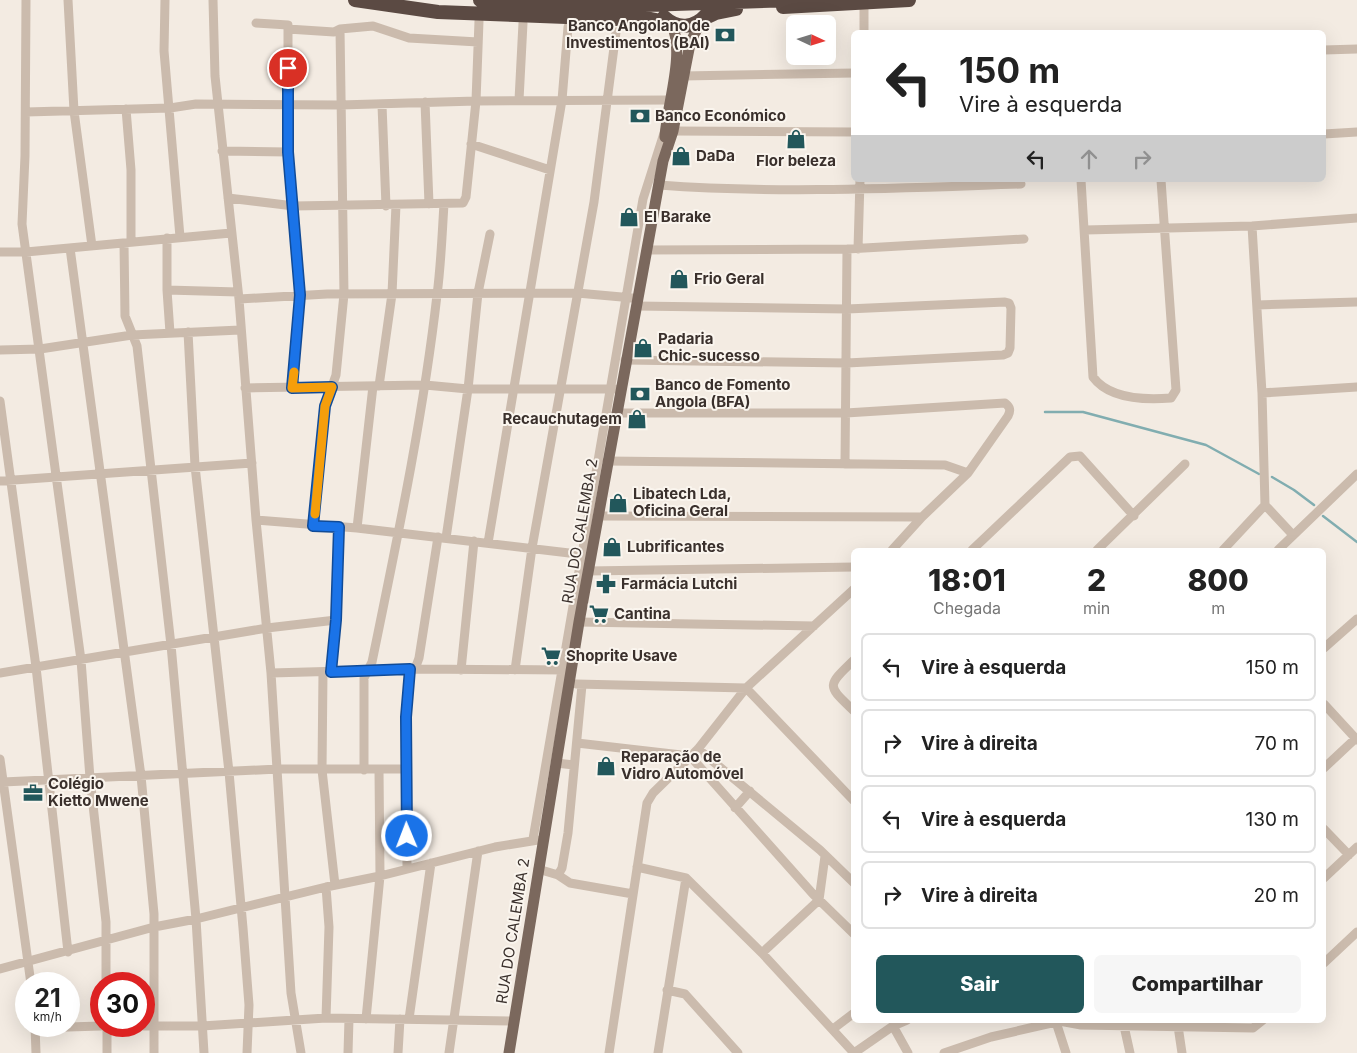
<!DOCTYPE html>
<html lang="pt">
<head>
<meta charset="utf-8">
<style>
	:root { --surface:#fff; --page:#f6f6f6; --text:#222; --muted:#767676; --line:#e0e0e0; --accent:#22575b }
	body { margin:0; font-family:Inter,sans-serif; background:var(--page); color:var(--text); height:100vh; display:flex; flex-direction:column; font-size:19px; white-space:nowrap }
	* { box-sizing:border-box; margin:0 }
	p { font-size:16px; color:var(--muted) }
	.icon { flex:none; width:28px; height:28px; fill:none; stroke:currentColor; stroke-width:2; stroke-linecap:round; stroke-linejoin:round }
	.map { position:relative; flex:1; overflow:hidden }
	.drawer { position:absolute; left:851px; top:548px; width:475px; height:475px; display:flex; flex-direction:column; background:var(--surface); border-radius:8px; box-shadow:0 5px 20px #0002 }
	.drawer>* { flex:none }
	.hud { position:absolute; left:851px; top:30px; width:475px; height:152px; border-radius:8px; box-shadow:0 5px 20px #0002; background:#fff; color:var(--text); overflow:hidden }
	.needle { width:32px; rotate:94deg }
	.buttons { position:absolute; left:786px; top:15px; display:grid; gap:10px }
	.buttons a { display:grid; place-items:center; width:50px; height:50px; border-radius:8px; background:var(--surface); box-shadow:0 5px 20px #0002; font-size:25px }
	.speed { position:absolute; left:15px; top:972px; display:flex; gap:10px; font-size:25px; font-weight:700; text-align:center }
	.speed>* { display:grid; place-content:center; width:65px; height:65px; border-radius:50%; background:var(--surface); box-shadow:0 5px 20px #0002; line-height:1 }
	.speed small { font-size:12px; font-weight:400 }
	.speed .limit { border:8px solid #d22; background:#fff; color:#111 }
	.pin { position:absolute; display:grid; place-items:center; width:42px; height:42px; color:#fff; margin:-21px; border:2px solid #fff; border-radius:50%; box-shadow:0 1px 5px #0007 }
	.me { position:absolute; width:55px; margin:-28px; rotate:359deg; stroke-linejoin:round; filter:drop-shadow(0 0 4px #0008) }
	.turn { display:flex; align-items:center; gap:18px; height:105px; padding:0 25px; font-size:22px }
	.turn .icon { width:65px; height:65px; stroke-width:2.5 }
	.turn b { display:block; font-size:35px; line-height:42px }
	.lanes { display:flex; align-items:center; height:48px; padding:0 25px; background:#0003; justify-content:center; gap:25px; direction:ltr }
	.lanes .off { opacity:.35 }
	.eta { display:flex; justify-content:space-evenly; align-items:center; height:85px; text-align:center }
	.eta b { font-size:30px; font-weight:800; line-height:35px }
	.action { display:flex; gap:10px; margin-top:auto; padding:10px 25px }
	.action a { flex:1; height:58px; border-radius:8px; background:var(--accent); color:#fff; font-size:20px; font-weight:800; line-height:58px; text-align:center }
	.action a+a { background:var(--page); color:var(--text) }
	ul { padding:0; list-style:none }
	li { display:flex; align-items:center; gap:15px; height:68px; margin:0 10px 8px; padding:0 15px; border:2px solid var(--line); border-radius:8px }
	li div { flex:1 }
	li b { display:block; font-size:19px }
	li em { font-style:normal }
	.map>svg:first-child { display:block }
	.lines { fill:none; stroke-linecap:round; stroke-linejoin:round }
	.stream { stroke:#81adb0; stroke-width:2.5 }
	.minor { stroke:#cbbbad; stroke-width:9 }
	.major { stroke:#7b685d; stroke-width:11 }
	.highway { stroke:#5b4a43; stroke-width:14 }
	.route-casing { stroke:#114b97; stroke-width:12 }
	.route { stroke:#1a73e8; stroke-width:9 }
	.slow { stroke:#f59e0b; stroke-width:9 }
	.labels { text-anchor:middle; stroke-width:4; stroke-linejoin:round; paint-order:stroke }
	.poi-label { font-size:15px; font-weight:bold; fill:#3a302c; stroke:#faf5ee; text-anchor:start }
	.street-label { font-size:15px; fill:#3a302c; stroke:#faf5ee }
</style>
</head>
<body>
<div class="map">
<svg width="1357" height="1053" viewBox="0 0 1357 1053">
	<rect width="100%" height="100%" fill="#f3ebe2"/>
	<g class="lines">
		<path class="stream" d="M1045 412H1083L1206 445 1259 474
			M1272 477 1294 490 1314 505
			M1323 516 1357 542"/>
		<path class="minor" d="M26 0 25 156 22 224 81 660 90 778 106 922V984
			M68 0 74 111 92 246
			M165 0 164 51 180 237
			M213 0 215 76 239 299 256 520 271 673 291 993 301 1053
			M256 23 288 25V152L300 295 292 388
			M288 29 334 32 340 29 344 294 336 375 325 406 313 526
			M340 29 373 26 409 38 478 42
			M864 32V4
			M1324 50 1357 49
			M683 76 854 73
			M519 100 523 23
			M425 102 429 204
			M382 105 386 206
			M126 109 131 170V242
			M26 112 170 108 196 104 340 105 476 101 669 100
			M673 131 854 132
			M1324 134 1357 132
			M471 144 550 170
			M222 151 288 152
			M1081 180 1093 377C1109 399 1146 400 1171 398L1176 390 1161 180
			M659 185C779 194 900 188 1021 184
			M228 198 294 206 463 203 466 197 476 101 479 21
			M1085 230 1252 226 1357 218
			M167 238V290L170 333
			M124 243 125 316 137 346 171 645 196 919 204 1053
			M70 248 141 776 154 914V1053
			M858 249 860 180
			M647 250 847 249 1024 239
			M0 252H26L231 233
			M167 290 238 292
			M239 299 327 294 577 293 633 298
			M1257 305 1357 302
			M188 332 195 466 229 772 243 928 249 1005 247 1053
			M0 350 40 349 132 335 240 330
			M625 360 847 363 1003 355 1008 353 1010 348 1011 308 1009 303 1005 302 847 309 636 306
			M379 386 392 294 396 205
			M245 388 425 385 468 389H615
			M1262 393 1357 387
			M0 401 36 667 68 952
			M616 413H846L1005 403C1010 407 1011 410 1008 416L968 473 922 517 892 550
			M607 461 945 465 968 473
			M845 464 847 249
			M0 481 252 463
			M1265 505 1293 535
			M598 516 922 517
			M256 520 357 528 586 555
			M357 528 373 386
			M446 538 468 389 478 293 490 234
			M488 543 562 100 568 27
			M972 550 1070 457 1080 456 1134 516
			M1097 550 1185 464
			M1223 550 1265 505 1262 393 1252 226
			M1278 550 1357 474
			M588 571 854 567
			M579 622 814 626
			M1324 648 1357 619
			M854 660C826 687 827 685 854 711
			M415 669 419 658 438 537
			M461 670 474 541
			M515 670 532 548 594 202 616 32
			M323 672 322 770 335 885
			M331 672 336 620 339 527
			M0 673 267 628 336 620
			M271 673 415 669 565 670
			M576 684 746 688
			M746 688 854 801
			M1324 704 1357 740
			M577 743 690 756 813 894 854 934
			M698 749 820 850 854 883
			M0 759 31 984
			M556 763 574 765
			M1324 768 1355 739
			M364 770V678L372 662C397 540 423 418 437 295 441 265 442 235 444 204
			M3 782 278 769H407
			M735 808 750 791
			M1324 829 1349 855
			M533 839 643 199 665 130
			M637 867 686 878 762 953 854 1053
			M407 869 406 717 410 669
			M538 869 558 875 570 883 633 894
			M558 875 562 868 568 833 582 685
			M1324 878 1357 847
			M326 887 329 927 326 1018
			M762 953 819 900 825 856
			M1324 963 1357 932
			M0 969 154 927 196 919 326 887 380 876 495 847 538 840
			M667 990 685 994 738 1053
			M366 1019 380 876 379 770
			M409 1019 431 863
			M1054 1020 1081 1025 1253 1028 1263 1020
			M35 1026 36 1053
			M144 1026H202L326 1018 514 1021
			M893 1026 908 1053
			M1124 1026 1130 1053
			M1178 1026 1182 1053
			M35 1028 101 1026
			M833 1029 854 1013
			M107 1053V1026
			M348 1053 349 1019
			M398 1053 400 1019
			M449 1053 478 851
			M609 1053 647 803 653 793 698 749 746 688 854 589
			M658 1053 686 878
			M854 1053 893 1026 907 1020
			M944 1053 991 1037 1056 1022 1066 1053"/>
		<path class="major" d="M665 137C667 104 686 52 671 23
			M509 1053 579 622 663 161 673 131 690 44 701 20"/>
		<path class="highway" d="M355 0 438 12 618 19 646 18 671 23
			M480 0 615 6 793 0
			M783 7 909 0
			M664 17C678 30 694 28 706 15
			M701 20 716 13 736 9"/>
	</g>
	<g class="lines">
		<defs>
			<path id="route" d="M288 68V152L300 295 292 388 332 387 325 406 313 526 339 527 336 620 331 672 410 669 406 717 407 836"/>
		</defs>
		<use href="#route" class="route-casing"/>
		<use href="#route" class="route"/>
		<path class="slow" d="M294 372 292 388 332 387 325 406 315 514"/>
	</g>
	<defs>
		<symbol id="bank-bare" viewBox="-9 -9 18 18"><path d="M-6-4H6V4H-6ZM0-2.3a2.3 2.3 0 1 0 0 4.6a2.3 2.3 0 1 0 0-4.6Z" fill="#22575b" stroke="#faf5ee" stroke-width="2.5" paint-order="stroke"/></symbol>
		<symbol id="shop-bare" viewBox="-9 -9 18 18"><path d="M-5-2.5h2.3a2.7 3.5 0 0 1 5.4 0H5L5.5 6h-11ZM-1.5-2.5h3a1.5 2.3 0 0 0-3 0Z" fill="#22575b" stroke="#faf5ee" stroke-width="2.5" paint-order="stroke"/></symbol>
		<symbol id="pharmacy-bare" viewBox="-9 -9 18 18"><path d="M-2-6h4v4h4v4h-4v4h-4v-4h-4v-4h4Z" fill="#22575b" stroke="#faf5ee" stroke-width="2.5" paint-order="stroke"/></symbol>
		<symbol id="supermarket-bare" viewBox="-9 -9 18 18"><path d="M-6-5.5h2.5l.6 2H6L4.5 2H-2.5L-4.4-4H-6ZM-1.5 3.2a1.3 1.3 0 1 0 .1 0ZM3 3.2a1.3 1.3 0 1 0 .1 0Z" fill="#22575b" stroke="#faf5ee" stroke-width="2.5" paint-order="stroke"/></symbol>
		<symbol id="office-bare" viewBox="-9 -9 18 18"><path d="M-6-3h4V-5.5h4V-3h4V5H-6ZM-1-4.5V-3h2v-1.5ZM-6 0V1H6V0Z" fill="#22575b" stroke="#faf5ee" stroke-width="2.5" paint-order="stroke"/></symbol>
	</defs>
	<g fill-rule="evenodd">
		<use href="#bank-bare" x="711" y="21" width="28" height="28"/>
		<use href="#bank-bare" x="626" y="102" width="28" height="28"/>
		<use href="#shop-bare" x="782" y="125" width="28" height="28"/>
		<use href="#shop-bare" x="667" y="142" width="28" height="28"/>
		<use href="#shop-bare" x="615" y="203" width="28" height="28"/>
		<use href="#shop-bare" x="665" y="265" width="28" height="28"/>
		<use href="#shop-bare" x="629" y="334" width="28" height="28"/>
		<use href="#bank-bare" x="626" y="380" width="28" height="28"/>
		<use href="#shop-bare" x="623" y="405" width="28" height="28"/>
		<use href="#shop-bare" x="604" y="489" width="28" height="28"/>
		<use href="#shop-bare" x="598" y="533" width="28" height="28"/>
		<use href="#pharmacy-bare" x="592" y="570" width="28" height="28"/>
		<use href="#supermarket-bare" x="585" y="600" width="28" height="28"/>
		<use href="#supermarket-bare" x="537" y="642" width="28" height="28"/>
		<use href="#shop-bare" x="592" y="752" width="28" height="28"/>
		<use href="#office-bare" x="19" y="779" width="28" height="28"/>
	</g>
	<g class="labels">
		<g class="poi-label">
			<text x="710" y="31" text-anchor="end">Banco Angolano de<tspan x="710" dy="17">Investimentos (BAI)</tspan></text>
			<text x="655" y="121">Banco Económico</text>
			<text x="696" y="161">DaDa</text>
			<text x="796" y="166" text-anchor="middle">Flor beleza</text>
			<text x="644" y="222">El Barake</text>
			<text x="694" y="284">Frio Geral</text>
			<text x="658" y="344">Padaria<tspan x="658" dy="17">Chic-sucesso</tspan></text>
			<text x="655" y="390">Banco de Fomento<tspan x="655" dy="17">Angola (BFA)</tspan></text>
			<text x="622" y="424" text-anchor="end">Recauchutagem</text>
			<text x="633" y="499">Libatech Lda,<tspan x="633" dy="17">Oficina Geral</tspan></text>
			<text x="627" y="552">Lubrificantes</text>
			<text x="621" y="589">Farmácia Lutchi</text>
			<text x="614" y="619">Cantina</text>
			<text x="566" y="661">Shoprite Usave</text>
			<text x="621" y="762">Reparação de<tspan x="621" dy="17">Vidro Automóvel</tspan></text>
			<text x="48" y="789">Colégio<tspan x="48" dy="17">Kietto Mwene</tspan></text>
		</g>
		<g class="street-label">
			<text transform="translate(580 531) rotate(-80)" y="5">RUA DO CALEMBA 2</text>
			<text transform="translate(513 931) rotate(-81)" y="5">RUA DO CALEMBA 2</text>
		</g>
	</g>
</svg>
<div class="buttons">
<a><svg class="needle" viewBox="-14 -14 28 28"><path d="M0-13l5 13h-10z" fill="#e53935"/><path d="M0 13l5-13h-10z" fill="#767676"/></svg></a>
</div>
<div class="speed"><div>21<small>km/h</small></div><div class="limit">30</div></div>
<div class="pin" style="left:288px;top:68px;background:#d93025"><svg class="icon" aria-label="arrive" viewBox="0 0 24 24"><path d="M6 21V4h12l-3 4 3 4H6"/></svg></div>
<svg class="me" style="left:407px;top:836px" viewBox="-20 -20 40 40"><circle r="17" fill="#1a73e8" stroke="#fff" stroke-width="3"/><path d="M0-11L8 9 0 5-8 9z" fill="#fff"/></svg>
<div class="hud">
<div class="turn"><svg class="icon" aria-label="left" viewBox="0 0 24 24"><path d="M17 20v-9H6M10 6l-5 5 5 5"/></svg><div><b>150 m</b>Vire à esquerda</div></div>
<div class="lanes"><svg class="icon" aria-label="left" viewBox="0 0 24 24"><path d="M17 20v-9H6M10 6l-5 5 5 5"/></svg><svg class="icon off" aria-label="ahead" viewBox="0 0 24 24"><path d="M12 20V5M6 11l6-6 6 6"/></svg><svg class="icon off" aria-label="right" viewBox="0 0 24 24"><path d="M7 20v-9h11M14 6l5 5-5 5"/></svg></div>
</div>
<section class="drawer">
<div class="eta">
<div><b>18:01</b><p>Chegada</p></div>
<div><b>2</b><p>min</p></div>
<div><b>800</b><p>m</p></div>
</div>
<ul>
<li><svg class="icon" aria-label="left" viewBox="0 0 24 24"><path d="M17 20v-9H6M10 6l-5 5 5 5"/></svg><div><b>Vire à esquerda</b></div><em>150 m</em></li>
<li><svg class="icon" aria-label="right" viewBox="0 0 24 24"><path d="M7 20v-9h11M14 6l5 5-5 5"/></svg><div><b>Vire à direita</b></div><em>70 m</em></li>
<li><svg class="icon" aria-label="left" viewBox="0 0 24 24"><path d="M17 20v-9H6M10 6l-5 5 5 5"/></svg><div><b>Vire à esquerda</b></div><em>130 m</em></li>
<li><svg class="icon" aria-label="right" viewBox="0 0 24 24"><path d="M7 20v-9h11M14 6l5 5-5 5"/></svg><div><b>Vire à direita</b></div><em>20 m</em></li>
</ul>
<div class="action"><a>Sair</a><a>Compartilhar</a></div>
</section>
</div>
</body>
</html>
